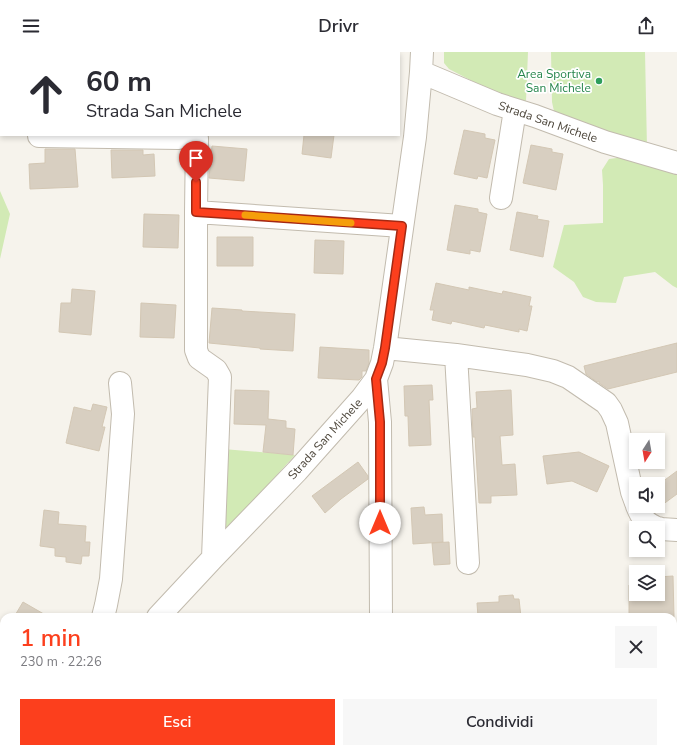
<!DOCTYPE html>
<html lang="it">
<head>
<meta charset="utf-8">
<style>
	:root { --surface:#fff; --page:#f7f7f7; --text:#2b2b33; --muted:#7c7c81; --accent:#fc3f1d }
	body { margin:0; font-family:"Nunito Sans",sans-serif; background:var(--page); color:var(--text); height:100vh; display:flex; flex-direction:column; font-size:15px; white-space:nowrap }
	* { box-sizing:border-box; margin:0 }
	p { font-size:13px; color:var(--muted) }
	.icon { flex:none; width:22px; height:22px; fill:none; stroke:currentColor; stroke-width:2; stroke-linecap:round; stroke-linejoin:round }
	.map { position:relative; flex:1; overflow:hidden }
	.sheet { position:absolute; left:0px; top:561px; width:677px; height:140px; display:flex; flex-direction:column; background:var(--surface); border-radius:12px 12px 0 0; box-shadow:0 2px 6px #0003 }
	.sheet>* { flex:none }
	.top-card { position:absolute; left:0px; top:0px; width:400px; height:84px; box-shadow:0 2px 6px #0003; background:#fff; color:var(--text); overflow:hidden }
	.needle { width:26px; rotate:191deg }
	.controls { position:absolute; left:629px; top:381px; display:grid; gap:8px }
	.controls a { display:grid; place-items:center; width:36px; height:36px; border-radius:0px; background:var(--surface); box-shadow:0 2px 6px #0003; font-size:20px }
	.pin { position:absolute; display:grid; place-items:center; width:34px; height:34px; color:#fff; margin:-41px -17px; border-radius:50% 50% 50% 0; rotate:-45deg; box-shadow:0 0 4px #0007 }
	.pin .icon { rotate:45deg }
	.me { position:absolute; width:44px; margin:-22px; rotate:0deg; stroke-linejoin:round; filter:drop-shadow(0 0 3px #0008) }
	.turn { display:flex; align-items:center; gap:14px; height:84px; padding:0 20px; font-size:18px }
	.turn .icon { width:52px; height:52px; stroke-width:2.5 }
	.turn b { display:block; font-size:28px; line-height:34px }
	.round { display:grid; place-items:center; flex:none; width:42px; height:42px; border-radius:0px; background:var(--page) }
	.head { display:flex; align-items:center; justify-content:space-between; height:68px; padding:0 20px }
	h1 { font-size:24px; font-weight:600; line-height:30px; color:var(--accent) }
	.primary-button { display:flex; gap:8px; margin-top:auto; padding:8px 20px }
	.primary-button a { flex:1; height:46px; border-radius:0px; background:var(--accent); color:#fff; font-size:16px; font-weight:600; line-height:46px; text-align:center }
	.primary-button a+a { background:var(--page); color:var(--text) }
	header { display:flex; justify-content:space-between; align-items:center; height:52px; padding:0 20px; background:var(--surface); font-size:18px; font-weight:600 }
	.map>svg:first-child { display:block }
	.green { fill:#d2eab5 }
	.building { fill:#d8cfc1; stroke:#d3c7b4 }
	.lines { fill:none; stroke-linecap:round; stroke-linejoin:round }
	.minor-casing { stroke:#c2bbae; stroke-width:24 }
	.minor { stroke:#fff; stroke-width:22 }
	.route-casing { stroke:#a42913; stroke-width:10 }
	.route { stroke:#fc3f1d; stroke-width:7 }
	.slow { stroke:#f59e0b; stroke-width:7 }
	.leisure-dot { fill:#2e9e5b; stroke:#fff; stroke-width:1.5 }
	.labels { text-anchor:middle; stroke-width:3.5; stroke-linejoin:round; paint-order:stroke }
	.leisure-label { font-size:12px; fill:#27864d; stroke:#fff; text-anchor:end }
	.street-label { font-size:12px; fill:#4b4439; stroke:#fff }
</style>
</head>
<body>
<header><svg class="icon" aria-label="menu" viewBox="0 0 24 24"><path d="M4 6h16M4 12h16M4 18h16"/></svg>Drivr<svg class="icon" aria-label="share" viewBox="0 0 24 24"><path d="M12 15V3M7 8l5-5 5 5M5 13v7h14v-7"/></svg></header>
<div class="map">
<svg width="677" height="701" viewBox="0 0 677 701">
	<rect width="100%" height="100%" fill="#f6f3ec"/>
	<path class="green" d="M444 0H528L526 49 501 44 449 17 444 11Z
		M551 0H645L647 96 555 64 552 50Z
		M624 105 677 119V236L673 234 655 220 624 225 616 251 596 250 583 245 574 230 553 215 564 173 603 171V133L602 118 609 107Z
		M0 139 10 162 0 207Z
		M223 397 295 403 223 482Z
		M393 697H521V701H393Z"/>
	<path class="building" d="M464 78 485 82V86L495 88 487 126 478 124 477 127 454 122Z
		M304 83H334L331 106 302 102Z
		M531 93 552 97V100L563 102 556 138 523 131Z
		M212 94 247 97 244 129 209 126Z
		M45 97H75L78 135 30 137 29 112 45 111Z
		M111 98H143V103L154 102 155 124 112 126Z
		M455 153 478 157V160L487 162 480 200 470 198V202L447 198Z
		M517 160 538 164 537 167 549 169 543 205 510 198Z
		M144 162 179 163 178 196 143 195Z
		M217 185H253V214H217Z
		M315 188 344 189 343 222 314 221Z
		M436 231 469 238V235L502 242 503 239 531 245 529 254H532L527 279 519 277V280L485 273 484 276 452 269 451 272 432 268 434 258H430Z
		M72 237 95 239 91 283 59 280 61 251H71Z
		M141 251 176 253 174 286 140 285Z
		M212 256 242 258V259L295 262 293 299 260 297V296L209 291Z
		M677 291V320L608 337 599 331V329L597 330 586 322 584 314Z
		M320 295 369 298V311L366 319H362V325L359 328 318 326Z
		M432 333 433 348H429L431 393 409 394 408 364H405L404 334Z
		M235 338 269 339 268 367 286 369V376L295 377 293 403 263 400 266 373 234 372Z
		M511 338 513 383 500 384 502 413 515 412 517 443 491 444V451H479L475 385H473L472 357 477 356 476 340Z
		M93 352 107 355 102 375H105L99 399 66 391 74 355 91 359Z
		M579 400 609 414 597 440 572 429 547 432 543 404Z
		M358 410 368 424V427L341 447 325 461 312 444Z
		M677 419V442L658 456V433Z
		M424 455 425 463 442 462 443 490 413 492 411 456Z
		M44 458 59 460 58 472 86 474 85 490H90L89 504H82L81 512 66 510V505L55 504V496L40 494Z
		M449 490 450 512 434 513 432 491Z
		M673 524 674 565H629V533H636V542H658V525Z
		M513 543 514 547H519L521 565H478L477 551 499 550V544Z
		M23 550 49 565H14Z"/>
	<g class="lines">
		<defs>
			<path id="minor" d="M179 0V1
				M421 20 497 52 535 64 605 90 677 111
				M39 84 179 86V83
				M501 146 515 58
				M196 160 197 86
				M385 296 456 303 527 313 553 319 568 325 606 351 611 358 617 371 632 440 636 451
				M456 303 468 511
				M376 327 380 370 381 565
				M637 454C642 466 645 471 657 476
				M658 476 661 477 677 478
				M213 506 220 325 216 318 199 306 196 298V160L402 174
				M103 565 106 553 111 527 123 362 120 331
				M158 565 213 506 297 419 362 346 376 327 382 311 385 296 415 85 421 20 422 0
				M381 697V701
				M32 701 35 697"/>
		</defs>
		<use href="#minor" class="minor-casing"/>
		<use href="#minor" class="minor"/>
	</g>
	<g class="lines">
		<defs>
			<path id="route" d="M196 130V160L402 174 385 296 382 311 376 327 380 370V471"/>
		</defs>
		<use href="#route" class="route-casing"/>
		<use href="#route" class="route"/>
		<path class="slow" d="M245 163 351 171"/>
	</g>
	<circle class="leisure-dot" cx="599" cy="29" r="4"/>
	<g class="labels">
		<g class="leisure-label">
			<text x="591" y="26">Area Sportiva<tspan x="591" dy="14">San Michele</tspan></text>
		</g>
		<g class="street-label">
			<text transform="translate(548 70) rotate(19)" y="4">Strada San Michele</text>
			<text transform="translate(325 387) rotate(-48)" y="4">Strada San Michele</text>
		</g>
	</g>
</svg>
<div class="controls">
<a><svg class="needle" viewBox="-14 -14 28 28"><path d="M0-13l5 13h-10z" fill="#e53935"/><path d="M0 13l5-13h-10z" fill="#7c7c81"/></svg></a>
<a><svg class="icon" aria-label="sound" viewBox="0 0 24 24"><path d="M4 9h4l5-4v14l-5-4H4zM17 9q2 3 0 6"/></svg></a>
<a><svg class="icon" aria-label="search" viewBox="0 0 24 24"><circle cx="10" cy="10" r="6"/><path d="M15 15l6 6"/></svg></a>
<a><svg class="icon" aria-label="layers" viewBox="0 0 24 24"><path d="M12 4l9 5-9 5-9-5zM3 14l9 5 9-5"/></svg></a>
</div>
<div class="pin" style="left:196px;top:130px;background:#d93025"><svg class="icon" aria-label="arrive" viewBox="0 0 24 24"><path d="M6 21V4h12l-3 4 3 4H6"/></svg></div>
<svg class="me" style="left:380px;top:471px" viewBox="-20 -20 40 40"><circle r="19" fill="#fff"/><path d="M0-13L10 11 0 6-10 11z" fill="#fc3f1d"/></svg>
<div class="top-card">
<div class="turn"><svg class="icon" aria-label="ahead" viewBox="0 0 24 24"><path d="M12 20V5M6 11l6-6 6 6"/></svg><div><b>60 m</b>Strada San Michele</div></div>
</div>
<section class="sheet">
<div class="head"><div><h1>1 min</h1><p>230 m · 22:26</p></div><a class="round"><svg class="icon" aria-label="close" viewBox="0 0 24 24"><path d="M6 6l12 12M18 6L6 18"/></svg></a></div>
<div class="primary-button"><a>Esci</a><a>Condividi</a></div>
</section>
</div>
</body>
</html>
